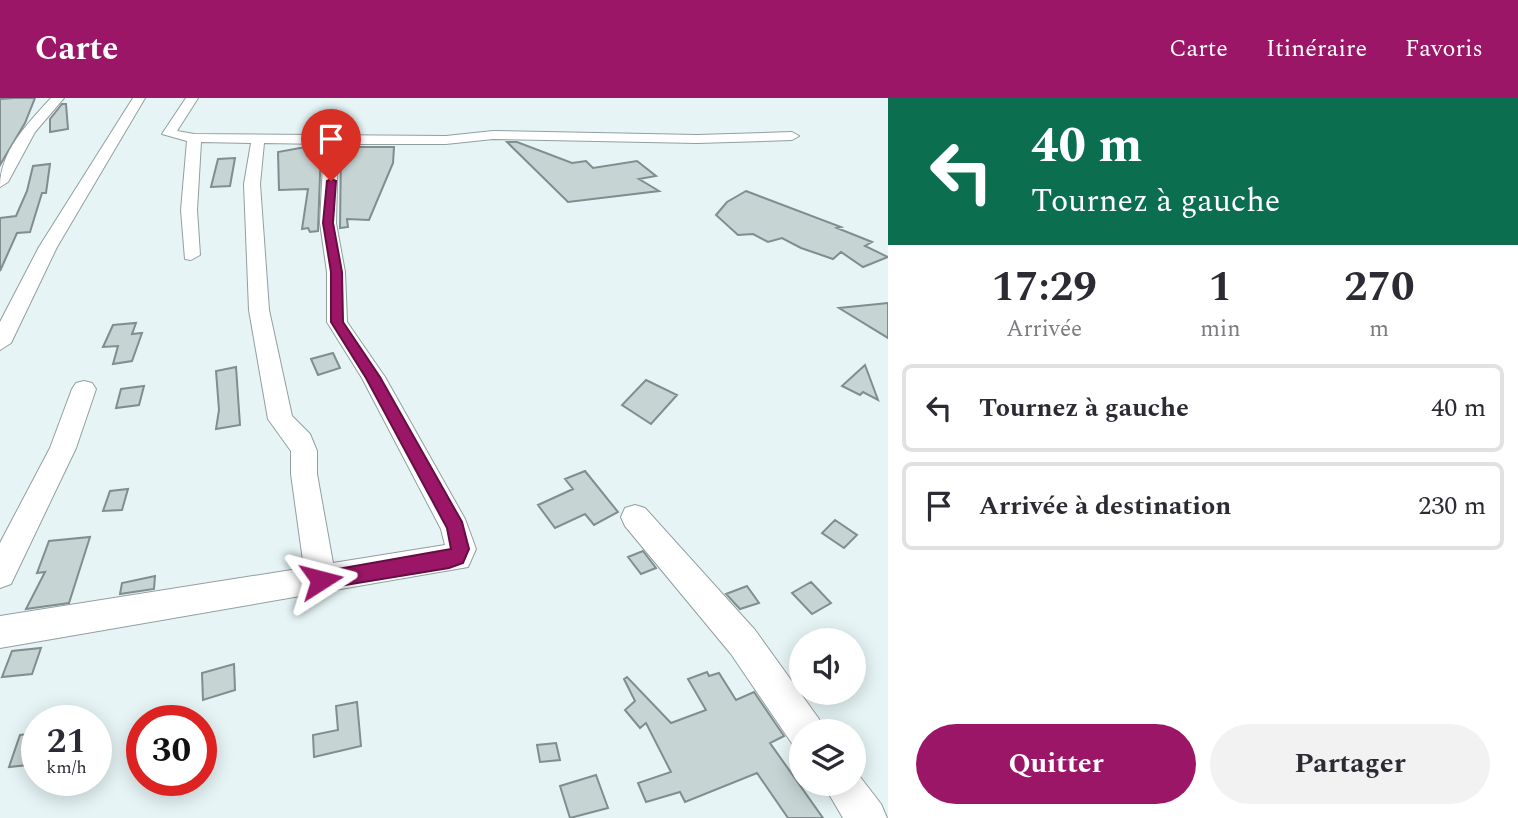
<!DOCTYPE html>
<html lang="fr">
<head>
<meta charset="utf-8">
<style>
	:root { --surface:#fff; --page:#f2f2f3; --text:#2b2b33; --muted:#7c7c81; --line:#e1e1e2; --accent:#9c1667 }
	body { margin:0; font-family:Spectral,serif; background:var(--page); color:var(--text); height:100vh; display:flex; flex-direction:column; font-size:26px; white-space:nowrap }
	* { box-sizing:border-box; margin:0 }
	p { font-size:23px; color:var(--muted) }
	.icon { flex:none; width:38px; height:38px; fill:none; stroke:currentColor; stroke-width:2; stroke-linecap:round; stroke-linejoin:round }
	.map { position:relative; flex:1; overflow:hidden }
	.details { display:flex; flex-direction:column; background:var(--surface); width:630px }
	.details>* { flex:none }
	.banner { background:#0b6e4f; color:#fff; overflow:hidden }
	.buttons { position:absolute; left:789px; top:530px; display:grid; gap:14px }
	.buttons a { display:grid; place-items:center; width:77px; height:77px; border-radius:50%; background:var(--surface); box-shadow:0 4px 18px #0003; font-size:35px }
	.speed { position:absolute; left:21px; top:607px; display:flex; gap:14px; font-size:35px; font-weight:700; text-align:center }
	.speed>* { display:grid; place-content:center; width:91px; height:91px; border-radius:50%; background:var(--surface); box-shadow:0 4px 18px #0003; line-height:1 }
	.speed small { font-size:18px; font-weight:400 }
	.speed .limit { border:10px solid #d22; background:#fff; color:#111 }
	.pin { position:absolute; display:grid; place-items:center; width:60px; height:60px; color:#fff; margin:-72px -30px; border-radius:50% 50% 50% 0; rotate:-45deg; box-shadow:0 0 7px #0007 }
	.pin .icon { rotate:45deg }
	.me { position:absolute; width:77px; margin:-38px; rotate:81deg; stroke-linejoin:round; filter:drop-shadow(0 0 5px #0008) }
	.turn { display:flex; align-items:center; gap:24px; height:147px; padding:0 28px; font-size:32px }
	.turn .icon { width:91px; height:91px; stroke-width:2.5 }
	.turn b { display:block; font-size:49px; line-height:60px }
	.eta { display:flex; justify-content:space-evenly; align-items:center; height:119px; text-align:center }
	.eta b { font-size:42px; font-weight:700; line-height:49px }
	.primary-button { display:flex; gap:14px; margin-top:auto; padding:14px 28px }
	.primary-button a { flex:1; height:80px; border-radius:42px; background:var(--accent); color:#fff; font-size:28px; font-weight:700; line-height:80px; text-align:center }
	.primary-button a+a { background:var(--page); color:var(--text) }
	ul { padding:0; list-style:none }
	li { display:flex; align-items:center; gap:21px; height:88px; margin:0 14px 10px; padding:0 14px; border:4px solid var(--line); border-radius:10px }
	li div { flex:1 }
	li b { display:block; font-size:26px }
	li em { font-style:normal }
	header { display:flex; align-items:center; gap:42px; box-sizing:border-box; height:98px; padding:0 35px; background:var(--accent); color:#fff }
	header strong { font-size:33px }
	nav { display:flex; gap:38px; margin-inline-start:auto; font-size:24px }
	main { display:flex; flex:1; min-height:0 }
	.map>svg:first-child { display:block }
	.building { fill:#c6d4d4; stroke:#818d8e; stroke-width:2 }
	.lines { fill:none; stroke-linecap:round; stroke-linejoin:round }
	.minor-casing { stroke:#929f9f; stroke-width:2 }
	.minor { fill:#fff; fill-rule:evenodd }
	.route { fill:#9c1667; stroke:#650e43; stroke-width:2 }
</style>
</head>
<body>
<header>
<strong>Carte</strong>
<nav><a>Carte</a><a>Itinéraire</a><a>Favoris</a></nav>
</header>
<main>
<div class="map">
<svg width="888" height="720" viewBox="0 0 888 720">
	<rect width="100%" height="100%" fill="#e6f4f5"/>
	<path class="building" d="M15 0H35L25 25 0 67V1Z
		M62 6H66L68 31 50 34V21Z
		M507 44H517L572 65 586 63 593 70 637 63 656 78 639 81 659 93 568 104Z
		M311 48 321 49 318 133 310 134 308 130 302 131 308 91 279 92 278 54Z
		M341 49H394L393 65 369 122 347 121 348 129 340 130Z
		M235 60 230 88 211 89 218 61Z
		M50 66 46 95H42L30 134 17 135 0 173V120L16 118 27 93 33 68Z
		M746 93 841 129 837 130 872 144 865 148 888 159 863 169 841 154 833 161 801 150 782 140 768 144 753 136 738 137 716 117 727 104Z
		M888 205V240L839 210Z
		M136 225 132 236 142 235 132 263 113 266 118 248 103 249 113 227Z
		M333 255 340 270 318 277 311 261Z
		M865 267 878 302 863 294 860 297 842 288Z
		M236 269 240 327 216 331 219 312 216 273Z
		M646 282 677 297 651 326 622 307Z
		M144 288 139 307 116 310 121 291Z
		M585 373 618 414 594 427 585 416 555 430 538 407 573 391 565 381Z
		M128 391 122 412 103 413 110 393Z
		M835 422 857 437 844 450 822 435Z
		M90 439 69 505 26 511 45 474 37 475 49 443Z
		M643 453 656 470 641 476 628 459Z
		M155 478 154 491 120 496 122 485Z
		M811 484 831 505 812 516 792 495Z
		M747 488 759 505 740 511 726 496Z
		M41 550 32 576 2 579 12 553Z
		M234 566 235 592 203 602 202 575Z
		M707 574 709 578 719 575 736 602 754 594 784 638 770 645 823 720H788L757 675 685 704 680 694 646 704 638 685 671 674 646 625 640 630 625 612 635 603 624 581 627 579 671 625 706 612 688 581Z
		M357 604 361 648 314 659 313 637 338 632 336 608Z
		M37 635V666L9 669 20 637Z
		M556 645 560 662 540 664 537 647Z
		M596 677 608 710 570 720 560 688Z"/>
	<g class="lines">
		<defs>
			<path id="minor" d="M51 0H64L35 34 8 84 0 89C0 53 28 25 51 0Z
				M133 0H145L57 149 11 245 0 252V224L39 149Z
				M186 0H198L177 33 194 36 446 38 493 33 697 37 792 34 799 38 792 42 697 45 493 41 446 46H338L336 125 345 174 347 224 385 279 465 421 476 451 468 469 0 550V518L304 470 291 376V353L268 321 249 212 244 86 251 45 201 44 197 112 200 157 191 162 185 161 181 112 187 43 162 36ZM264 45 324 46 320 125 327 174V224L362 280 441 431 445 447 333 465 317 376V353L310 336 292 318 269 212 260 86Z
				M84 283 92 285 96 291 76 350 11 486 0 490V445L50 350 72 291 76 285Z
				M635 407 645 410 755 532 819 621 824 634H802V651L793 647 731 556 625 428 621 419 625 410Z
				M854 671 881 706 887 720H843L823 686H854Z"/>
		</defs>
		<use href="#minor" class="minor-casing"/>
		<use href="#minor" class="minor"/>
	</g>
	<path class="route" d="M331 81 336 83 333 125 342 174 343 224 380 279 462 424 469 451 463 465 449 470 321 491 314 488 312 482 314 476 321 474 451 451 447 430 366 280 331 224V174L323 125 327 83Z"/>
</svg>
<div class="buttons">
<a><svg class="icon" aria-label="sound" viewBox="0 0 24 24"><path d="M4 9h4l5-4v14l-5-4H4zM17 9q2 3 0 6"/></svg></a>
<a><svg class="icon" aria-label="layers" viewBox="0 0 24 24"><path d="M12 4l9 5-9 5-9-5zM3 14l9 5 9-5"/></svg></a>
</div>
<div class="speed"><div>21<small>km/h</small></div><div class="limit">30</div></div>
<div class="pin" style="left:331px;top:83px;background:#d93025"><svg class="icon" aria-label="arrive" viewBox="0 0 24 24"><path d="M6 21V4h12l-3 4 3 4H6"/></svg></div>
<svg class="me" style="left:321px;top:482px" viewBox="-20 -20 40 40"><path d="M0-17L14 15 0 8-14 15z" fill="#9c1667" stroke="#fff" stroke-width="4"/></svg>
</div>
<section class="details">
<div class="banner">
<div class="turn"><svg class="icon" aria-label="left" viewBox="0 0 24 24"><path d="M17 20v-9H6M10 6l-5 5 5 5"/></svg><div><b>40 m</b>Tournez à gauche</div></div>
</div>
<div class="eta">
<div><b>17:29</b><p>Arrivée</p></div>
<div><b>1</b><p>min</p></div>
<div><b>270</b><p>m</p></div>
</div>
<ul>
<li><svg class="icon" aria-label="left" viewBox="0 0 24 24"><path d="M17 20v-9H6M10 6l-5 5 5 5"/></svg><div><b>Tournez à gauche</b></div><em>40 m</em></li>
<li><svg class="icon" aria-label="arrive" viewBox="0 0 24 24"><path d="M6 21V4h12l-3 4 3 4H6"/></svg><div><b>Arrivée à destination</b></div><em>230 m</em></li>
</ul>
<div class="primary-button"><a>Quitter</a><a>Partager</a></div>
</section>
</main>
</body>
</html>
